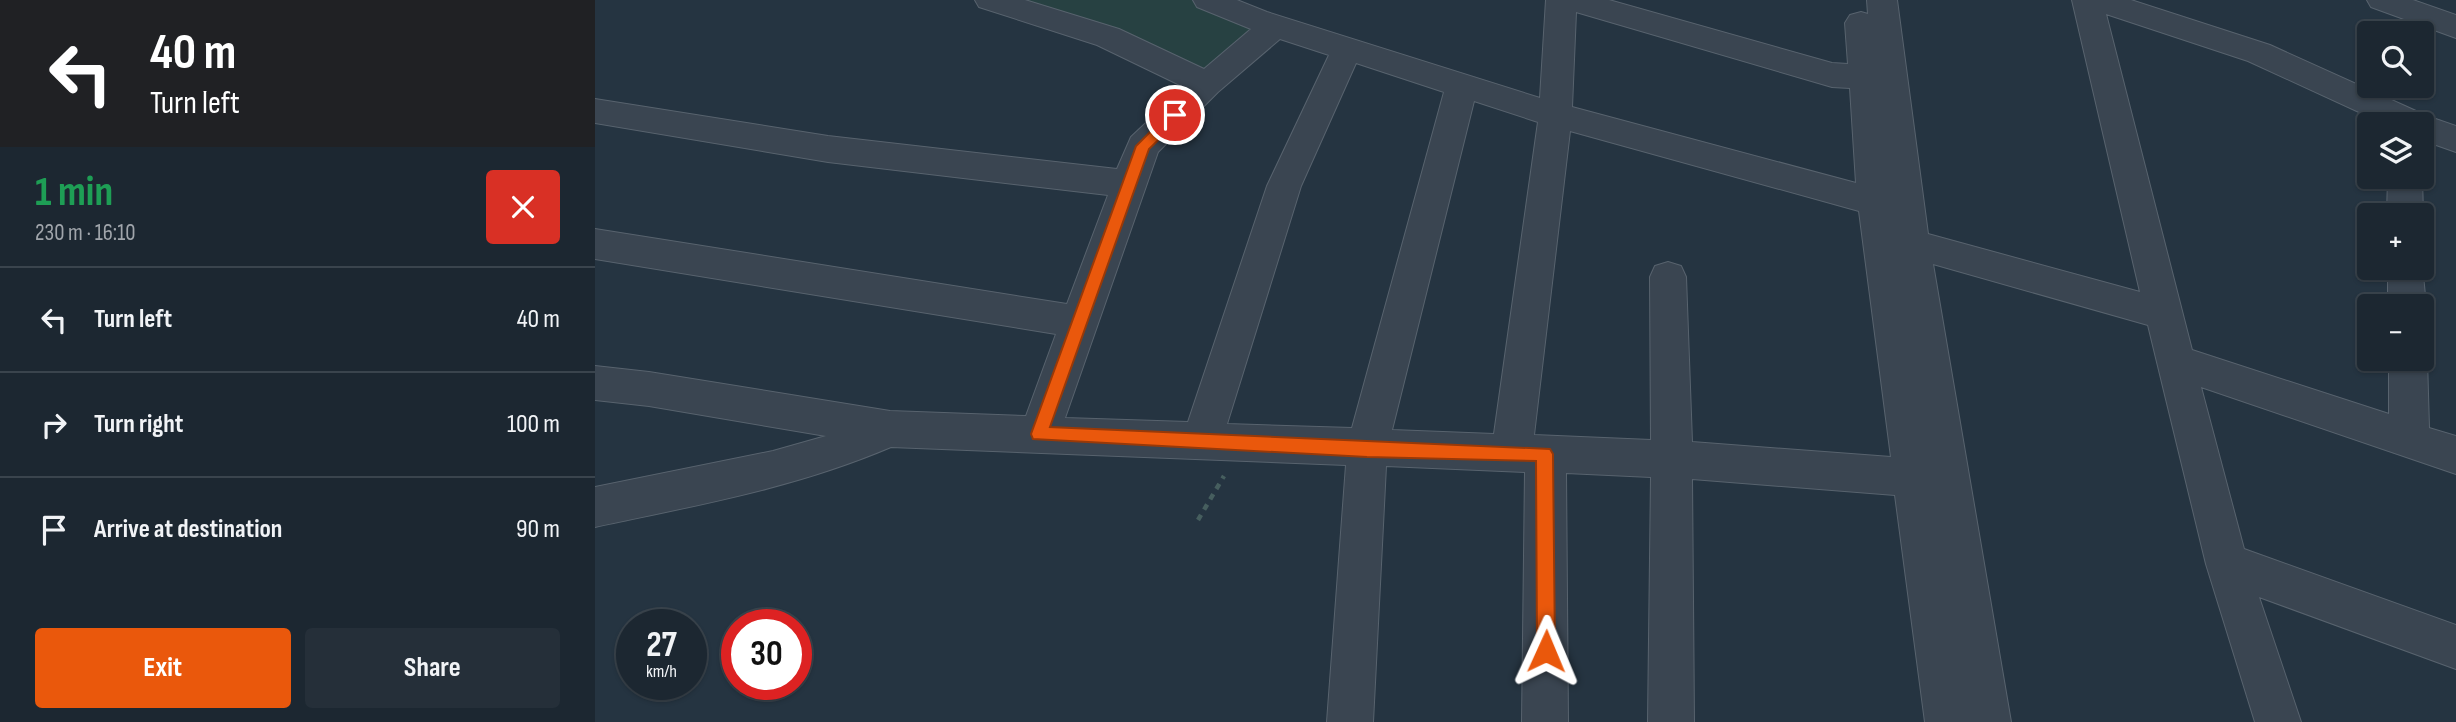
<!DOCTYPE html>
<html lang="en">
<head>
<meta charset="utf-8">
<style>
	:root { --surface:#1c2731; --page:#252f39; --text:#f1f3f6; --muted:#a0a5ab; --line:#3a444d; --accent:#ea580c }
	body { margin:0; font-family:"Sofia Sans Condensed",sans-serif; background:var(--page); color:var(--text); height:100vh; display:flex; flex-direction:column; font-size:26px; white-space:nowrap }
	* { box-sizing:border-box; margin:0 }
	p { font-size:23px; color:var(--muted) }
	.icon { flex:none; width:38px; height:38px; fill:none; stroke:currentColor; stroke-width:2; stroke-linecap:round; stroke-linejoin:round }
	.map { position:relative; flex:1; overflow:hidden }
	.panel { display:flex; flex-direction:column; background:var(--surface); width:595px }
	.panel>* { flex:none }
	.hud { background:#202124; color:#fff; overflow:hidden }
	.controls { position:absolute; left:1762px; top:21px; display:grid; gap:14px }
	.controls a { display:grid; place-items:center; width:77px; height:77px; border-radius:7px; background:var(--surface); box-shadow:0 2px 5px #0004,0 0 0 2px var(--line); font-size:35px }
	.speed { position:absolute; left:21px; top:609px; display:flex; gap:14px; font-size:35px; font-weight:700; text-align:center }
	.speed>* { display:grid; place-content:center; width:91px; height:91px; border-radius:50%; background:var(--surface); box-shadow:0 2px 5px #0004,0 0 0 2px var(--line); line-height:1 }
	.speed small { font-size:18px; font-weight:400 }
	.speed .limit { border:10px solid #d22; background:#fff; color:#111 }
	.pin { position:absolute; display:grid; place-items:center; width:60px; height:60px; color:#fff; margin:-30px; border:4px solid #fff; border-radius:50%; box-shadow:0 2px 7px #0007 }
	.me { position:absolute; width:77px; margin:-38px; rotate:1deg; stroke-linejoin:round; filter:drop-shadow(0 0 5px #0008) }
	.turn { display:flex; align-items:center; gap:24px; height:147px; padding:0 35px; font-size:32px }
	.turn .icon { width:91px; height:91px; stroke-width:2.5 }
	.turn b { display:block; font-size:49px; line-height:60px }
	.round { display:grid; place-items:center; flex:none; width:74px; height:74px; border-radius:7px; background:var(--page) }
	.head { display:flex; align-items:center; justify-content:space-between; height:119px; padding:0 35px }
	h1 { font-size:42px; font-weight:700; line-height:52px; color:#1e9e55 }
	.action { display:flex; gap:14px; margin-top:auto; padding:14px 35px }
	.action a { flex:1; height:80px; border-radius:7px; background:var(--accent); color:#fff; font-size:28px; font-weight:700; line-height:80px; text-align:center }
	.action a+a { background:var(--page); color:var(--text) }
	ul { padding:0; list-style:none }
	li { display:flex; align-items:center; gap:21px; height:105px; padding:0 35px; border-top:2px solid var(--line) }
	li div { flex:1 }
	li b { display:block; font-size:26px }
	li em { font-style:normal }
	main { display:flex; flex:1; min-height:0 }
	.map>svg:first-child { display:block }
	.green { fill:#274142 }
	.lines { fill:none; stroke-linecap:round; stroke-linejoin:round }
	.minor-casing { stroke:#58636e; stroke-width:2 }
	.path { stroke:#465e5e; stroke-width:4.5; stroke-dasharray:6 6; stroke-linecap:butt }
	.minor { fill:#3a4551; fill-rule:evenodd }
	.route { fill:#ea580c; stroke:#983908; stroke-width:2 }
</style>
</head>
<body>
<main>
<section class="panel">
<div class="hud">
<div class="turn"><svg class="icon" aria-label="left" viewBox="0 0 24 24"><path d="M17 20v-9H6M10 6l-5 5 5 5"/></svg><div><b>40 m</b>Turn left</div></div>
</div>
<div class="head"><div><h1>1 min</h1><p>230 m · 16:10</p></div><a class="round" style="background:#d93025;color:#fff"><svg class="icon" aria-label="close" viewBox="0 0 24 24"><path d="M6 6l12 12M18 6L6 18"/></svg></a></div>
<ul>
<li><svg class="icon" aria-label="left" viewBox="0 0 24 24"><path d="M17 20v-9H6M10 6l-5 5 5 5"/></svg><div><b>Turn left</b></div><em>40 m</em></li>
<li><svg class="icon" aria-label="right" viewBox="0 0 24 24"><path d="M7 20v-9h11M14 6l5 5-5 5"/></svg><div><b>Turn right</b></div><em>100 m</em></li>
<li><svg class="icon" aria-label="arrive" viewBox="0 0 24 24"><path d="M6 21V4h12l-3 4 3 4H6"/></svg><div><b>Arrive at destination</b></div><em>90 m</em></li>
</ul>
<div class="action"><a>Exit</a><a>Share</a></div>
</section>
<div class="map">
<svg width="1861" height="722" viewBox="0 0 1861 722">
	<rect width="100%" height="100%" fill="#253441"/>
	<path class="green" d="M395 0H613L680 26 612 84Z"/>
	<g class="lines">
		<defs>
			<path id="minor" d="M380 0H430L524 29 609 69 656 29 602 7 598 0H642L672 12 945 98 951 0H1014L1237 63 1253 64 1250 23 1255 15 1266 12 1273 14 1272 0H1302L1333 234 1545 292 1477 0H1536L1675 45 1832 116 1861 126V152L1827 140V124H1790L1653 61 1511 14 1597 350 1794 414V359H1827V348L1832 359 1834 428 1861 436V474L1606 387 1649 549 1861 625V669L1664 597 1706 722H1660L1611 564 1553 325 1338 264 1416 722H1330L1300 495 1097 479 1099 722H1053L1056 477 971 473 973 722H927L930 472 791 466 778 722H732L751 465 296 447C200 488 102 505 0 527V487L178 451 231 436 54 406 0 400V366L54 372 295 411 431 416 461 334 0 259V229L472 304 513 195 233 162 0 123V99L233 136 522 169 536 137 589 87 502 45 384 7ZM981 12 1237 87 1255 88 1261 183 977 107ZM685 39 734 55 672 186 593 422 470 418 563 152 623 92ZM761 63 849 92 757 428 632 424 706 186ZM879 101 943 122 899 434 797 430ZM975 131 1264 211 1296 457 1097 442 1091 277 1086 266 1073 262 1060 266 1055 277 1056 440 939 435Z
				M1772 0H1818L1861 15V38L1776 7Z
				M1793 177H1827L1828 215 1827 216 1792 215Z
				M1827 264 1831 306 1827 313V306H1793V268H1827Z"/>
		</defs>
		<use href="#minor" class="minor-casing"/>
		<path class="path" d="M603 520 629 476"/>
		<use href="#minor" class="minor"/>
	</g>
	<path class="route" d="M580 110 587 115 585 119 554 149 455 427 955 449 958 454 960 651 958 657 951 660 945 657 942 651 941 461 772 457 438 439 436 434 541 146 575 112Z"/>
</svg>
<div class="controls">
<a><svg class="icon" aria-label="search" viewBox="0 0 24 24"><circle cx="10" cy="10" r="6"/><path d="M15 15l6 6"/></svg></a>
<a><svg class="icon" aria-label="layers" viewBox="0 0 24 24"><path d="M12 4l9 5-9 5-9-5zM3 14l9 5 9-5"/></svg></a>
<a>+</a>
<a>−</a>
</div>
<div class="speed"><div>27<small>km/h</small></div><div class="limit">30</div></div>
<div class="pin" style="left:580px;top:115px;background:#d93025"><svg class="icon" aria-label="arrive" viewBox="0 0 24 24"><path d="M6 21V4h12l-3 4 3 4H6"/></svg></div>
<svg class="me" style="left:951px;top:651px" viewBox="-20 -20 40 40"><path d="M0-17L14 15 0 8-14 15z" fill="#ea580c" stroke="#fff" stroke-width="4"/></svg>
</div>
</main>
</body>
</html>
